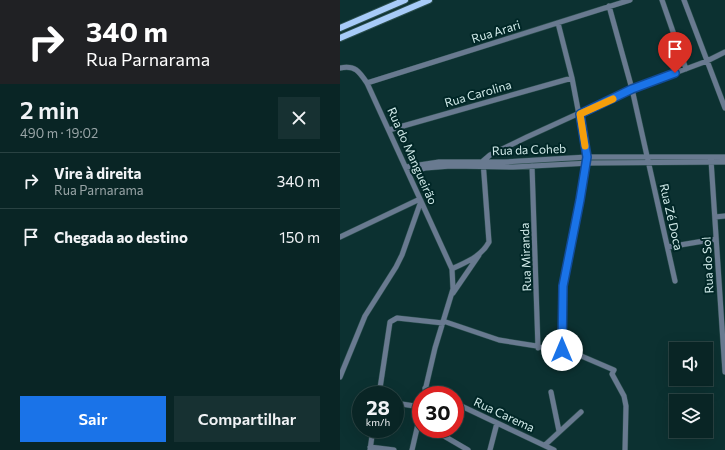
<!DOCTYPE html>
<html lang="pt">
<head>
<meta charset="utf-8">
<style>
	:root { --surface:#092525; --page:#173132; --text:#f1f3f6; --muted:#99a5a7; --line:#294242; --accent:#1a73e8 }
	body { margin:0; font-family:Commissioner,sans-serif; background:var(--page); color:var(--text); height:100vh; display:flex; flex-direction:column; font-size:15px; white-space:nowrap }
	* { box-sizing:border-box; margin:0 }
	p { font-size:13px; color:var(--muted) }
	.icon { flex:none; width:22px; height:22px; fill:none; stroke:currentColor; stroke-width:2; stroke-linecap:round; stroke-linejoin:round }
	.map { position:relative; flex:1; overflow:hidden }
	.side { display:flex; flex-direction:column; background:var(--surface); width:340px }
	.side>* { flex:none }
	.top-card { background:#202124; color:#fff; overflow:hidden }
	.controls { position:absolute; left:329px; top:342px; display:grid; gap:8px }
	.controls a { display:grid; place-items:center; width:44px; height:44px; border-radius:0px; background:var(--surface); box-shadow:0 4px 16px #0002,0 0 0 1px var(--line); font-size:20px }
	.speed { position:absolute; left:12px; top:386px; display:flex; gap:8px; font-size:20px; font-weight:700; text-align:center }
	.speed>* { display:grid; place-content:center; width:52px; height:52px; border-radius:50%; background:var(--surface); box-shadow:0 4px 16px #0002,0 0 0 1px var(--line); line-height:1 }
	.speed small { font-size:10px; font-weight:400 }
	.speed .limit { border:6px solid #d22; background:#fff; color:#111 }
	.pin { position:absolute; display:grid; place-items:center; width:34px; height:34px; color:#fff; margin:-41px -17px; border-radius:50% 50% 50% 0; rotate:-45deg; box-shadow:0 0 4px #0007 }
	.pin .icon { rotate:45deg }
	.me { position:absolute; width:44px; margin:-22px; rotate:0deg; stroke-linejoin:round; filter:drop-shadow(0 0 3px #0008) }
	.turn { display:flex; align-items:center; gap:14px; height:84px; padding:0 20px; font-size:18px }
	.turn .icon { width:52px; height:52px; stroke-width:2.5 }
	.turn b { display:block; font-size:28px; line-height:34px }
	.round { display:grid; place-items:center; flex:none; width:42px; height:42px; border-radius:0px; background:var(--page) }
	.head { display:flex; align-items:center; justify-content:space-between; height:68px; padding:0 20px }
	h1 { font-size:24px; font-weight:600; line-height:30px }
	.primary-button { display:flex; gap:8px; margin-top:auto; padding:8px 20px }
	.primary-button a { flex:1; height:46px; border-radius:0px; background:var(--accent); color:#fff; font-size:16px; font-weight:600; line-height:46px; text-align:center }
	.primary-button a+a { background:var(--page); color:var(--text) }
	ul { padding:0; list-style:none }
	li { display:flex; align-items:center; gap:12px; height:56px; padding:0 20px; border-top:1px solid var(--line) }
	li div { flex:1 }
	li b { display:block; font-size:15px }
	li em { font-style:normal }
	main { display:flex; flex:1; min-height:0 }
	.map>svg:first-child { display:block }
	.lines { fill:none; stroke-linecap:round; stroke-linejoin:round }
	.minor-casing { stroke:#2c4f4f; stroke-width:6 }
	.major-casing { stroke:#2c4f4f; stroke-width:8 }
	.minor { stroke:#697a90; stroke-width:5 }
	.major { stroke:#a7cbf8; stroke-width:6 }
	.route-casing { stroke:#114b97; stroke-width:10 }
	.route { stroke:#1a73e8; stroke-width:7 }
	.slow { stroke:#f59e0b; stroke-width:7 }
	.labels { text-anchor:middle; stroke-width:4; stroke-linejoin:round; paint-order:stroke }
	.street-label { font-size:12px; fill:#d3eceb; stroke:#012727 }
</style>
</head>
<body>
<main>
<section class="side">
<div class="top-card">
<div class="turn"><svg class="icon" aria-label="right" viewBox="0 0 24 24"><path d="M7 20v-9h11M14 6l5 5-5 5"/></svg><div><b>340 m</b>Rua Parnarama</div></div>
</div>
<div class="head"><div><h1>2 min</h1><p>490 m · 19:02</p></div><a class="round"><svg class="icon" aria-label="close" viewBox="0 0 24 24"><path d="M6 6l12 12M18 6L6 18"/></svg></a></div>
<ul>
<li><svg class="icon" aria-label="right" viewBox="0 0 24 24"><path d="M7 20v-9h11M14 6l5 5-5 5"/></svg><div><b>Vire à direita</b><p>Rua Parnarama</p></div><em>340 m</em></li>
<li><svg class="icon" aria-label="arrive" viewBox="0 0 24 24"><path d="M6 21V4h12l-3 4 3 4H6"/></svg><div><b>Chegada ao destino</b></div><em>150 m</em></li>
</ul>
<div class="primary-button"><a>Sair</a><a>Compartilhar</a></div>
</section>
<div class="map">
<svg width="385" height="450" viewBox="0 0 385 450">
	<rect width="100%" height="100%" fill="#0c3131"/>
	<g class="lines">
		<defs>
			<path id="minor" d="M322 0 346 69
				M344 0 385 108
				M269 6 292 89 335 281
				M0 68C15 65 19 71 27 83L112 269
				M27 83 290 0
				M49 130 232 78
				M371 160 385 372
				M192 166 198 348
				M66 167 99 162H164L247 157H385
				M69 173 85 168 111 166 173 167 250 163 385 162
				M375 217 385 216
				M0 237 80 199
				M328 247 376 239
				M113 293 139 255
				M103 321 159 340 222 350 223 286 240 200 247 157 232 78 218 23
				M222 350 232 352 274 370 272 374 284 396 286 406 285 450
				M0 377 25 316 56 267 62 255 81 201
				M85 388 99 395
				M211 392 219 431
				M39 395 50 322 57 318 103 323
				M84 395 95 348 113 289 112 269C126 262 141 257 149 242L143 161 150 155 187 137 292 89 367 61 385 52
				M55 403 81 407
				M115 403 214 450
				M92 429 128 450
				M205 445 241 412
				M30 447 54 450
				M30 450 33 429
				M72 450 81 411
				M150 450 157 423"/>
			<path id="major" d="M0 28 65 0
				M0 38 89 0"/>
		</defs>
		<use href="#minor" class="minor-casing"/>
		<use href="#major" class="major-casing"/>
		<use href="#minor" class="minor"/>
		<use href="#major" class="major"/>
	</g>
	<g class="lines">
		<defs>
			<path id="route" d="M222 350 223 286 240 200 247 157 240 114 292 89 335 73"/>
		</defs>
		<use href="#route" class="route-casing"/>
		<use href="#route" class="route"/>
		<path class="slow" d="M245 146 240 114 273 99"/>
	</g>
	<g class="labels">
		<g class="street-label">
			<text transform="translate(156 32) rotate(-17)" y="4">Rua Arari</text>
			<text transform="translate(138 94) rotate(-16)" y="4">Rua Carolina</text>
			<text transform="translate(189 150) rotate(-2)" y="4">Rua da Coheb</text>
			<text transform="translate(72 156) rotate(66)" y="4">Rua do Mangueirão</text>
			<text transform="translate(331 217) rotate(77)" y="4">Rua Zé Doca</text>
			<text transform="translate(186 257) rotate(-92)" y="4">Rua Miranda</text>
			<text transform="translate(368 265) rotate(-93)" y="4">Rua do Sol</text>
			<text transform="translate(164 415) rotate(25)" y="4">Rua Carema</text>
		</g>
	</g>
</svg>
<div class="controls">
<a><svg class="icon" aria-label="sound" viewBox="0 0 24 24"><path d="M4 9h4l5-4v14l-5-4H4zM17 9q2 3 0 6"/></svg></a>
<a><svg class="icon" aria-label="layers" viewBox="0 0 24 24"><path d="M12 4l9 5-9 5-9-5zM3 14l9 5 9-5"/></svg></a>
</div>
<div class="speed"><div>28<small>km/h</small></div><div class="limit">30</div></div>
<div class="pin" style="left:335px;top:73px;background:#d93025"><svg class="icon" aria-label="arrive" viewBox="0 0 24 24"><path d="M6 21V4h12l-3 4 3 4H6"/></svg></div>
<svg class="me" style="left:222px;top:350px" viewBox="-20 -20 40 40"><circle r="19" fill="#fff"/><path d="M0-13L10 11 0 6-10 11z" fill="#1a73e8"/></svg>
</div>
</main>
</body>
</html>
